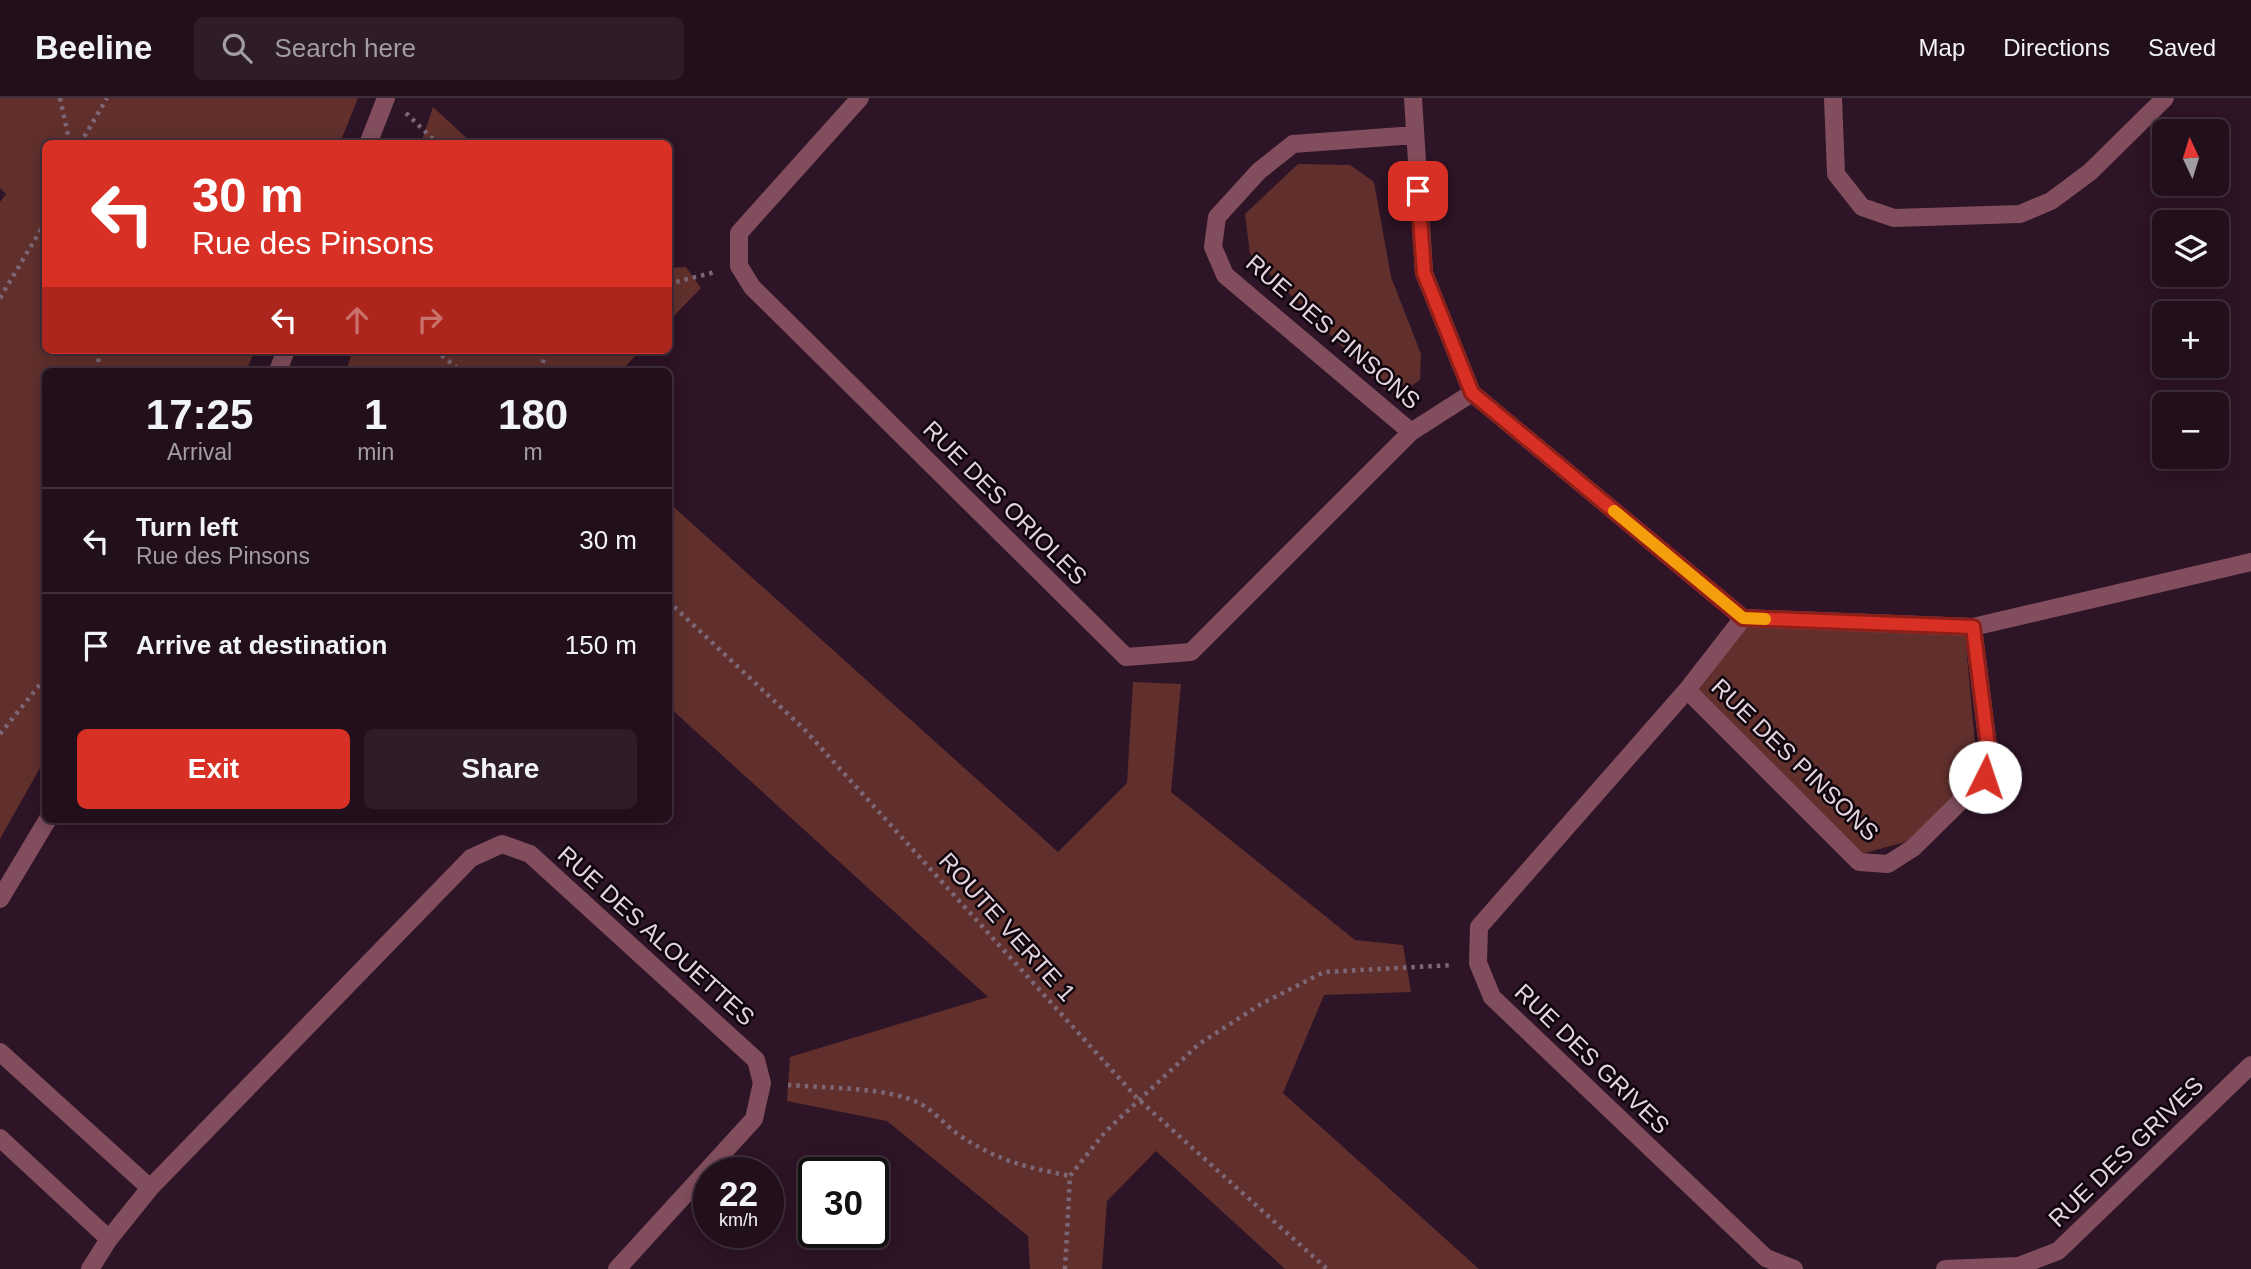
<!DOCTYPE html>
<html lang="en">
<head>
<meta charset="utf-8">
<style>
	:root { --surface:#220f1c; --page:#2e1d29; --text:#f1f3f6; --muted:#a29ca3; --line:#3f2f3b; --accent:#d93025 }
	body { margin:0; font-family:Arial,sans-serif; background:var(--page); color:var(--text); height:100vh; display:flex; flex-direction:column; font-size:26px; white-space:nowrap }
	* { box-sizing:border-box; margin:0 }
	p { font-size:23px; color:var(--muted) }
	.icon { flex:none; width:38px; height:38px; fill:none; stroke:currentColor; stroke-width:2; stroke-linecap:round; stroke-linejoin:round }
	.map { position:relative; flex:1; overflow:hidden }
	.side { position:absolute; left:42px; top:270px; width:630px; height:455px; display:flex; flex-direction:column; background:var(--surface); border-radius:10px; box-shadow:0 4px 18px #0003,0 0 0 2px var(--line) }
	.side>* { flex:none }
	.hud { position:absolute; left:42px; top:42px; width:630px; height:214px; border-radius:10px; box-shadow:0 4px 18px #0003,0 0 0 2px var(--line); background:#d93025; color:#fff; overflow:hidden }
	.needle { width:46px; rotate:356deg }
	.fabs { position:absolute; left:2152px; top:21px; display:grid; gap:14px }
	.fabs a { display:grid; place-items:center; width:77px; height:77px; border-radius:10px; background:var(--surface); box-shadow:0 4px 18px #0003,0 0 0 2px var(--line); font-size:35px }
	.speed { position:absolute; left:693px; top:1059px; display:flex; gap:14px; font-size:35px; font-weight:700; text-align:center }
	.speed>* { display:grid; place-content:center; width:91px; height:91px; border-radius:50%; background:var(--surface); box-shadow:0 4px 18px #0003,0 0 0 2px var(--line); line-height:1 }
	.speed small { font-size:18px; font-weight:400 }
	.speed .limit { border:4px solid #111; border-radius:10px; background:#fff; color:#111 }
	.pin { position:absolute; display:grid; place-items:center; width:60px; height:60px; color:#fff; margin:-30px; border-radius:14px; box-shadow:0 4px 10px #0006 }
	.me { position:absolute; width:77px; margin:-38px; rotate:4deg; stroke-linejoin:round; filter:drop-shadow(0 0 5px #0008) }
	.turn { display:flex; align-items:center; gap:24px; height:147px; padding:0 35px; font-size:32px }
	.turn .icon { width:91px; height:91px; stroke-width:2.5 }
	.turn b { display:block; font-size:49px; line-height:60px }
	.lanes { display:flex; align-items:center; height:66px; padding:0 35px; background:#0003; justify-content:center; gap:35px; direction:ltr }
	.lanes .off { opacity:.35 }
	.eta { display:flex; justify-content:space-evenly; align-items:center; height:119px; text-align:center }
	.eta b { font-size:42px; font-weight:700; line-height:49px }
	.action { display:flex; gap:14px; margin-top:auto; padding:14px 35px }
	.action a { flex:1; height:80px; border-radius:10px; background:var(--accent); color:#fff; font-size:28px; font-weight:700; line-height:80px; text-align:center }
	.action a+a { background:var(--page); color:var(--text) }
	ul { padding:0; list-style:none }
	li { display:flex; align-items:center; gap:21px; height:105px; padding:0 35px; border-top:2px solid var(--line) }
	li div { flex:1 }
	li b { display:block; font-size:26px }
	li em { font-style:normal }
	header { display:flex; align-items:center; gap:42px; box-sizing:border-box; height:98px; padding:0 35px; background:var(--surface); border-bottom:2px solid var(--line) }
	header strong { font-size:33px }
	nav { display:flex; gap:38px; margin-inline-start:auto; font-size:24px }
	.search { width:490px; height:63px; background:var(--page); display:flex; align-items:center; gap:18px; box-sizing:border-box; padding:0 24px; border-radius:10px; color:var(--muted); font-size:26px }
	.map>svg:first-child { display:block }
	.green { fill:#61302d }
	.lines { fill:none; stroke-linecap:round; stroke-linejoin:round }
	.path { stroke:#7d6776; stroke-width:4.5; stroke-dasharray:3.5 5; stroke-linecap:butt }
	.minor { stroke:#824e5d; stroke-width:18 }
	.route-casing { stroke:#8d1f18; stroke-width:18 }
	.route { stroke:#d93025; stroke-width:12 }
	.slow { stroke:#f59e0b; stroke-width:12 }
	.labels { text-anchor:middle; stroke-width:5; stroke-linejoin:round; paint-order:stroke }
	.street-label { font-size:24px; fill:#e4d3df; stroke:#0e050c }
</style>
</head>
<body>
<header>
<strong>Beeline</strong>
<div class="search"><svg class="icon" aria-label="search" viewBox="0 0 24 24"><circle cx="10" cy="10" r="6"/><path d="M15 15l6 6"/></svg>Search here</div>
<nav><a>Map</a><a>Directions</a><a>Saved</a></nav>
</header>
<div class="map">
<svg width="2251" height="1171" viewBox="0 0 2251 1171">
	<rect width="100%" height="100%" fill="#2d1426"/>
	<path class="green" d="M0 0H358L340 45 46 46V252H255L246 273H46L45 661 0 741V104L6 96 0 90Z
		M433 9 472 45H421Z
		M1298 66 1350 67 1374 84 1391 179 1421 256 1420 282 1402 294 1385 292 1250 156 1245 116Z
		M686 169 701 190 669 223V170Z
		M353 252H641L621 273H346Z
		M668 404 1058 754 1127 685 1133 584 1181 586 1171 694 1355 842 1403 847 1411 894 1324 897 1283 995 1479 1171H1285L1156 1053 1107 1103 1102 1171H1030L1028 1138 887 1023 787 1003 790 959 988 899 669 609Z
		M1746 528 1965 537 1978 677 1909 743 1861 756 1699 592Z"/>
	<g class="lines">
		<path class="path" d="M60 0 70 46
			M406 15 438 46
			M80 46 107 0
			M668 186 715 174
			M0 200 46 123
			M98 252 99 273
			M435 252 461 273
			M540 273 547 252
			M668 503 804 631 1138 1001 1327 1171
			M0 636 46 579
			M788 987C824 990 890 989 921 1006 935 1014 946 1028 959 1037 998 1063 1025 1069 1070 1078
			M1065 1171 1070 1078 1105 1034 1199 946 1261 906 1324 874 1453 867"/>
		<path class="minor" d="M860 0 739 135V168L752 189 1126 559 1191 554 1411 334 1472 295
			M1413 0 1424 175 1472 295 1743 520 1973 529 2251 464
			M1833 0 1836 76 1862 109 1894 120 2020 116 2051 103 2090 74 2165 0
			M368 46 386 0
			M278 273 286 252
			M1411 334 1225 177 1213 149 1217 119 1259 73 1293 46 1415 37
			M1743 520 1687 592 1479 829 1478 865 1492 899 1766 1160 1794 1171
			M1687 592 1859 764 1888 766 1913 750 1985 679 1988 648 1973 529
			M0 801 48 721
			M0 954 150 1090
			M0 1040 109 1141
			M90 1171 109 1141 150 1090 471 760 502 746 530 756 756 962 762 985 754 1021 617 1171
			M1945 1171 2019 1168 2058 1153 2251 967"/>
	</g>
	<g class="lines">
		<defs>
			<path id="route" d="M1418 93 1424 175 1472 295 1743 520 1973 529 1988 648 1985 679"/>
		</defs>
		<use href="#route" class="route-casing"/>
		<use href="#route" class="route"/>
		<path class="slow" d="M1614 413 1743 520 1765 521"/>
	</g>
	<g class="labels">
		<g class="street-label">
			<text transform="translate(1333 234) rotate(41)" y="8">RUE DES PINSONS</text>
			<text transform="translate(1005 405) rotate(45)" y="8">RUE DES ORIOLES</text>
			<text transform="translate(1795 662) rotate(44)" y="8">RUE DES PINSONS</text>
			<text transform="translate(1007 829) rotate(48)" y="8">ROUTE VERTE 1</text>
			<text transform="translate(656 838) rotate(42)" y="8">RUE DES ALOUETTES</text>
			<text transform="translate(1592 961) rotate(44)" y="8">RUE DES GRIVES</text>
			<text transform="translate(2126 1054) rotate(-44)" y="8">RUE DES GRIVES</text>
		</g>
	</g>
</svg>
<div class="fabs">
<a><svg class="needle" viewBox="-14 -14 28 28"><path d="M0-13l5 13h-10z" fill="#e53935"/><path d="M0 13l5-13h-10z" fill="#a29ca3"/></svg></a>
<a><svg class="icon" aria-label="layers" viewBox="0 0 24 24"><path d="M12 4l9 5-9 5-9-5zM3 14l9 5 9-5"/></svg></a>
<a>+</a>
<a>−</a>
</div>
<div class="speed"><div>22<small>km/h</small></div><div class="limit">30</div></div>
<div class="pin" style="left:1418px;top:93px;background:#d93025"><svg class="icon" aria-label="arrive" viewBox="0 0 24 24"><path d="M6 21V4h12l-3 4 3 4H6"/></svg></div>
<svg class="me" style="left:1985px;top:679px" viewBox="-20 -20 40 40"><circle r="19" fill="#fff"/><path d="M0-13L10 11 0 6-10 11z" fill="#d93025"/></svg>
<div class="hud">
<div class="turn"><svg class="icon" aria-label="left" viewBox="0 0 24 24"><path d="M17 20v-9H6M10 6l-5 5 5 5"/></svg><div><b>30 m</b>Rue des Pinsons</div></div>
<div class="lanes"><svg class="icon" aria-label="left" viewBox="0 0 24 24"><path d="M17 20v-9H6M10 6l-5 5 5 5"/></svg><svg class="icon off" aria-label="ahead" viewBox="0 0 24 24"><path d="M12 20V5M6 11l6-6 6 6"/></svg><svg class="icon off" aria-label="right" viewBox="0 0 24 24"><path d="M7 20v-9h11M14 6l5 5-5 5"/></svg></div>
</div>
<section class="side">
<div class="eta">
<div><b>17:25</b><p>Arrival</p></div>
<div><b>1</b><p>min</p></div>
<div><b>180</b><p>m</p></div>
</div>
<ul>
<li><svg class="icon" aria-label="left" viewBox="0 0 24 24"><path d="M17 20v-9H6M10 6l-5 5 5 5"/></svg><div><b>Turn left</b><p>Rue des Pinsons</p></div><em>30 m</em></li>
<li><svg class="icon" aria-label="arrive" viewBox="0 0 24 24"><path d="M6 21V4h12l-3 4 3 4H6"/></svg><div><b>Arrive at destination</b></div><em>150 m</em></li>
</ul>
<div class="action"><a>Exit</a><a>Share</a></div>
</section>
</div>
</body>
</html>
